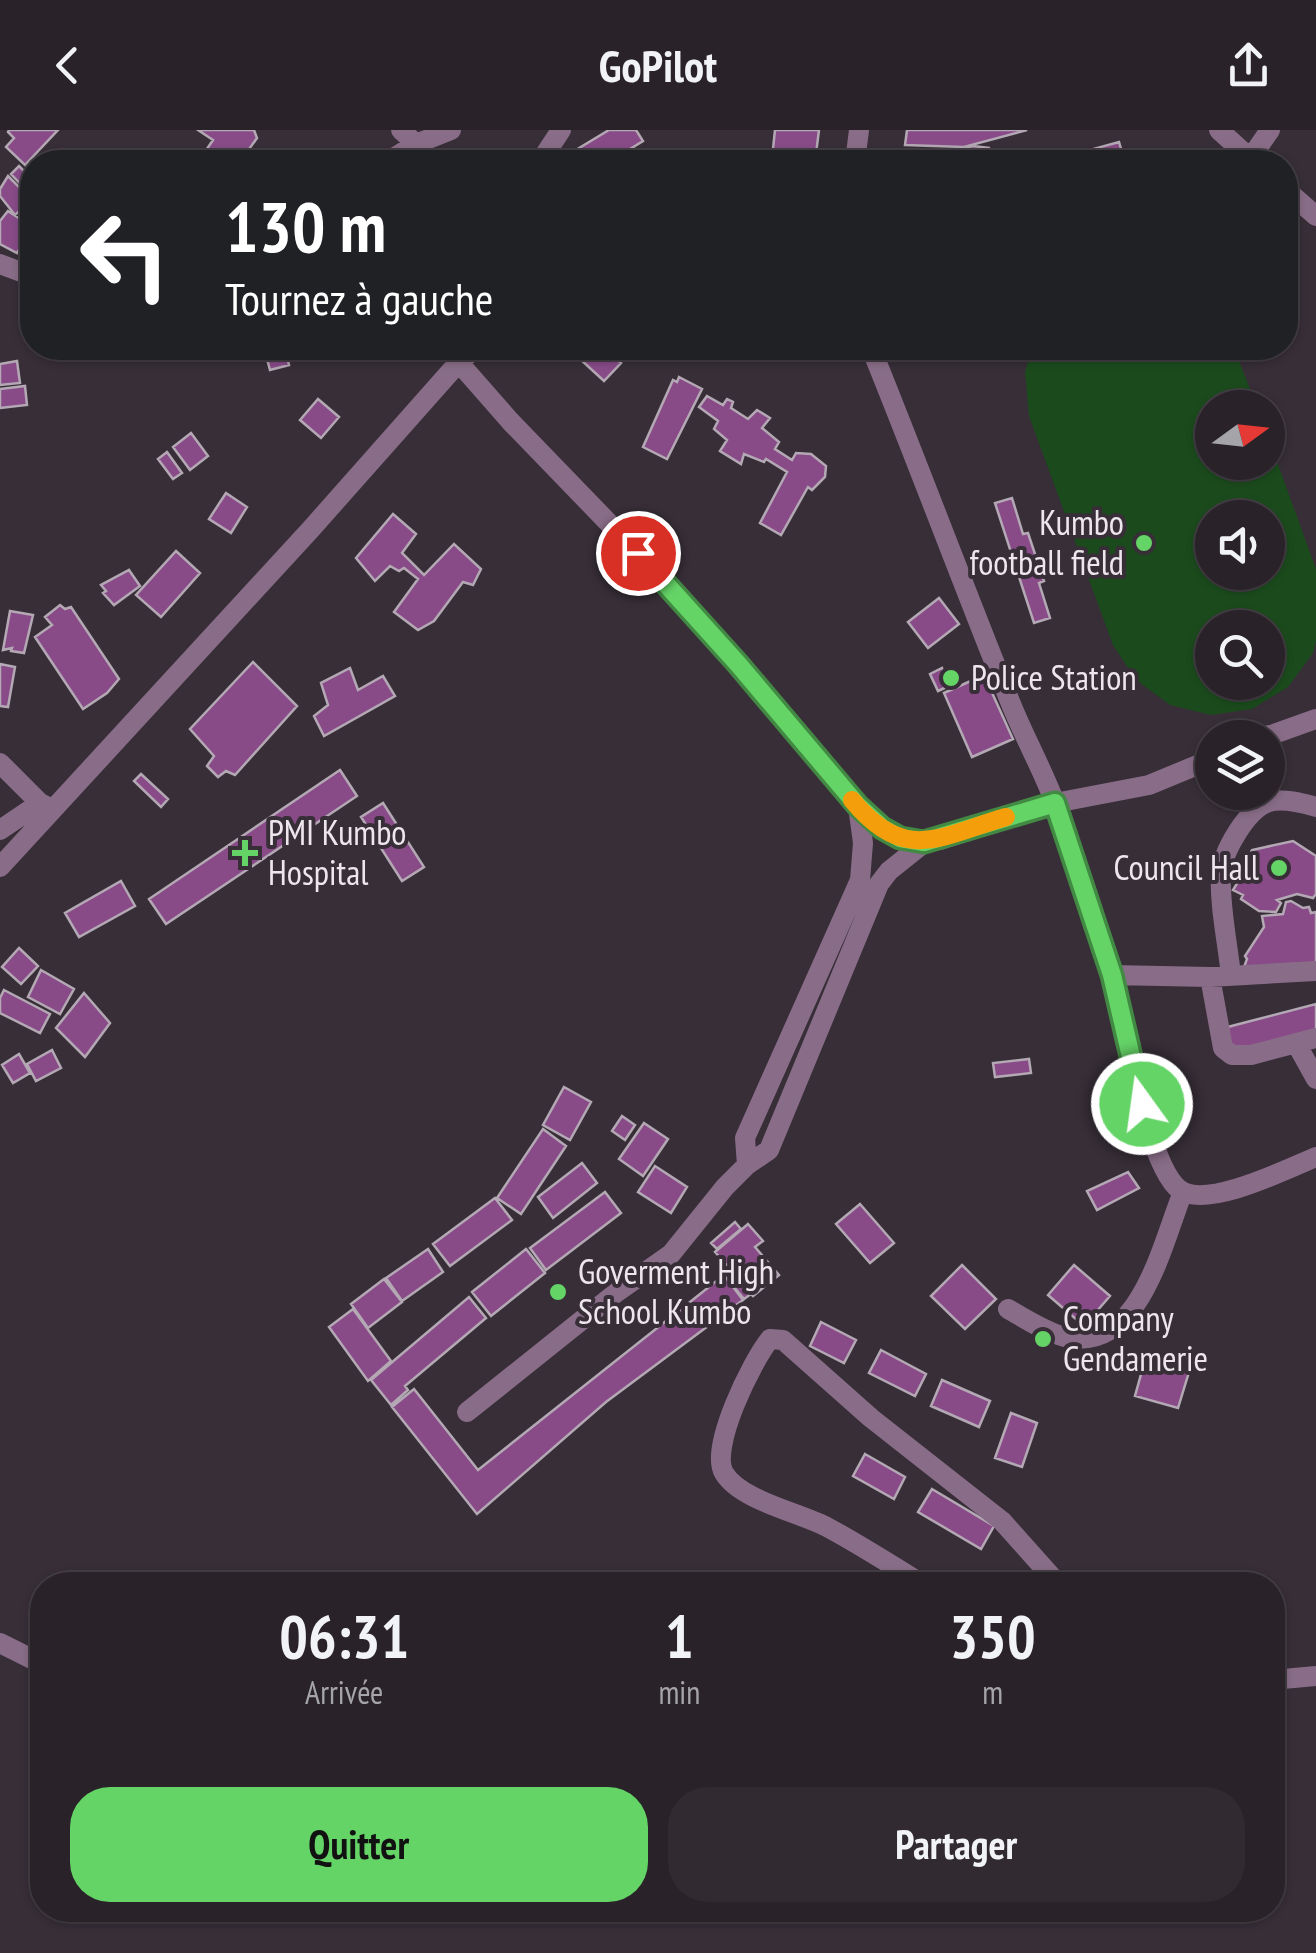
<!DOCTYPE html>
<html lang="fr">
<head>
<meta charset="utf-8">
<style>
	:root { --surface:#292229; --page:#312a31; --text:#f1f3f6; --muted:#a5a4a8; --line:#453f46; --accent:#65d467 }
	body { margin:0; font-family:"PT Sans Narrow",sans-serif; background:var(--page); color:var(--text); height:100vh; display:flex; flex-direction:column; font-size:38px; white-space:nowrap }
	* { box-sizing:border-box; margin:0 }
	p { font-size:32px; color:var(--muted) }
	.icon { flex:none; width:55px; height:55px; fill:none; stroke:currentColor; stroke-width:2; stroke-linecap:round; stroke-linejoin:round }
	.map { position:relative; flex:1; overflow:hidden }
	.panel { position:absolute; left:30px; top:1442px; width:1255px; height:350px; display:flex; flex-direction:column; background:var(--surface); border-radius:40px; box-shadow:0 2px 8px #0004,0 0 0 2px var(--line) }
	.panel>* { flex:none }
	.banner { position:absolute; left:20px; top:20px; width:1278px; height:210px; border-radius:40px; box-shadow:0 2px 8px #0004,0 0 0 2px var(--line); background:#202124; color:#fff; overflow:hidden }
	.needle { width:65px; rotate:75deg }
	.fabs { position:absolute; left:1195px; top:260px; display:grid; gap:20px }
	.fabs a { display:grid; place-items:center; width:90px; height:90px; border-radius:50%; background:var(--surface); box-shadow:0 2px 8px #0004,0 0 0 2px var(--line); font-size:50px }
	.pin { position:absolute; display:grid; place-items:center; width:85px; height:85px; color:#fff; margin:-42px; border:5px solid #fff; border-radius:50%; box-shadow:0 2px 10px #0007 }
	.me { position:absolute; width:110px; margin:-55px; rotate:346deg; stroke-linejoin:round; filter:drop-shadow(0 0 8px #0008) }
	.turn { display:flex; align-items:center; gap:35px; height:210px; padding:0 40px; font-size:45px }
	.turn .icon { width:130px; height:130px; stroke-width:2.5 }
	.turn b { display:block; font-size:70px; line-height:85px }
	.eta { display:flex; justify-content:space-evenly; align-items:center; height:170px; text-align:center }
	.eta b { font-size:60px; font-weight:600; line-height:70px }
	.primary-button { display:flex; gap:20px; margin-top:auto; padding:20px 40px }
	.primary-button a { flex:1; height:115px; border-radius:40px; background:var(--accent); color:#111; font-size:40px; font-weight:600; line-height:115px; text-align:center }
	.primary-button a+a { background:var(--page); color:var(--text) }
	header { display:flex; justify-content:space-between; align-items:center; height:130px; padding:0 40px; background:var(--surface); font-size:45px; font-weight:600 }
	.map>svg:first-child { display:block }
	.green { fill:#1b4b1d; fill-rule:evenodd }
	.building { fill:#884b88; stroke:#b3a8b3; stroke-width:2.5 }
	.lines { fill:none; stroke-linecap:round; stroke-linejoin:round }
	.minor { stroke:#896d88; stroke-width:20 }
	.route-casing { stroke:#428a43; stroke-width:25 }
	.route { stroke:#65d467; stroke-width:18 }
	.slow { stroke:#f59e0b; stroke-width:18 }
	.poi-dot { fill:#65d467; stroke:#372e37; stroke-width:4 }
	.labels { text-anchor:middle; stroke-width:8; stroke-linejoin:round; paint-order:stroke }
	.poi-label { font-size:35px; fill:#ede7ed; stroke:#372e37; text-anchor:start }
</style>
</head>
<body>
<header><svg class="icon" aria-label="back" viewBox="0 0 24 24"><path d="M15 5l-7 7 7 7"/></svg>GoPilot<svg class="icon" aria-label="share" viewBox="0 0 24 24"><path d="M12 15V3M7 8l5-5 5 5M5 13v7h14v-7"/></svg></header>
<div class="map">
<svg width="1316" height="1823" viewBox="0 0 1316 1823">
	<rect width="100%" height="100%" fill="#372e37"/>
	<path class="green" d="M1032 218H1234L1257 277 1212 278V332H1268V307L1316 439V511L1313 523 1288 557 1252 579 1211 585 1170 575 1136 550 1113 515 1029 286 1025 242ZM1212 388H1268V442H1212ZM1212 498H1268V552H1212Z"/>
	<path class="building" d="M9 0H58L25 35 6 17 14 8 8 2Z
		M198 0H254L257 8 240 32H198L213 10Z
		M609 0H636L643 11 617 27 618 32H556Z
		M775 0H819L815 32 772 28Z
		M907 0H1027L964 17 905 15Z
		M1119 12 1125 32H1097L1093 19Z
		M973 16 989 18 994 32H953V20Z
		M19 36 32 49V66L11 44Z
		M8 46 29 67 26 75 15 85 0 66V59Z
		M8 81 32 97 17 123 0 114V91Z
		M264 218H285L289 235 270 240Z
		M568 218H604L621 233 604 251Z
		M17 231 20 253 0 255V234Z
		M679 247 702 259 667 329 643 317 673 250 677 252Z
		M25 256 27 275 0 278V259Z
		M707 266 723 275 727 269 733 272 731 278 748 289 757 280 770 288 762 298 779 312 775 319 792 330 796 323 811 324 826 336 825 347 812 360 808 357 781 405 760 393 787 342 766 329 764 332 744 324 741 334 720 321 727 310 714 299 718 291 699 277Z
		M318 269 339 287 321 308 300 290Z
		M191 303 208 326 190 340 173 317Z
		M167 322 182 343 173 349 158 329Z
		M226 363 247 377 231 403 209 389Z
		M1012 368 1023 404 1028 403 1044 451 1039 453 1050 488 1034 493 995 373Z
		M393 384 416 404 402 423 424 445 454 414 481 439 473 455 463 452 434 491 418 500 394 482 418 449 404 438 399 441 390 436 375 451 356 428Z
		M176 421 200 443 161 487 136 465Z
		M129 440 140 456 114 475 103 463 106 461 101 455Z
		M939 468 959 494 928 518 908 492Z
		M60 475 65 479 71 477 119 549 107 563 83 579 35 507 52 495 45 487Z
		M10 481 33 485 24 523 11 521 12 518 3 520Z
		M253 532 297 576 235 645 226 641 218 647 207 636 214 626 190 599Z
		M0 534 15 537 8 577 0 576Z
		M350 538 358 560 383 546 395 566 324 606 314 586 328 575 321 553Z
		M942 538 949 556 938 561 930 544Z
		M984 545 1013 609 972 627 944 563Z
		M340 640 357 666 166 794 149 769Z
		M141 644 168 669 161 677 134 651Z
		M383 673 424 737 402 751 361 687Z
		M1293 711 1316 726V764L1313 768 1297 764 1277 770 1281 773 1276 782 1259 781 1241 769 1243 765 1233 760 1238 752 1235 749 1252 720Z
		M121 751 135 776 79 807 65 783Z
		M1291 771 1303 778 1309 777 1311 783 1316 782V838L1244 837 1247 829 1245 826 1264 797 1262 786 1283 784 1286 772Z
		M19 818 38 836 21 854 2 837Z
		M41 840 74 859 60 884 28 867Z
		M4 860 50 884 40 903 0 883V868Z
		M84 863 110 893 85 927 56 898Z
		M1316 874V903L1227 926 1220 899Z
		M52 920 61 938 36 951 27 934Z
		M19 924 30 943 13 953 2 935Z
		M1029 929 1031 943 995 947 993 933Z
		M564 957 591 972 570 1010 543 995Z
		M622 986 635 995 625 1010 612 1001Z
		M644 993 668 1009 643 1046 619 1029Z
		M543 999 566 1016 521 1084 497 1068Z
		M582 1033 597 1053 553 1088 538 1067Z
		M655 1036 687 1057 671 1083 638 1062Z
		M1128 1042 1139 1058 1097 1080 1087 1061Z
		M605 1062 621 1083 546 1140 530 1118Z
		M495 1068 512 1090 450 1136 433 1114Z
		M860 1074 894 1113 870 1133 836 1094Z
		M735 1092 741 1099 717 1119 711 1113Z
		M748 1094 763 1111 755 1117 779 1145 753 1166 751 1164 744 1169 724 1145 731 1140 715 1122Z
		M428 1119 443 1142 402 1171 386 1148Z
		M526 1119 545 1143 491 1186 472 1162Z
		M962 1135 996 1169 965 1199 931 1166Z
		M1074 1135 1110 1166 1084 1196 1048 1165Z
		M724 1145 743 1170 606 1272 477 1384 392 1277 414 1259 478 1340Z
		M384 1149 402 1172 368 1198 351 1174Z
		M469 1167 486 1188 405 1256 408 1260 391 1275 371 1250Z
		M353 1179 391 1231 368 1251 329 1197Z
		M821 1192 856 1210 844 1233 810 1216Z
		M881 1220 926 1244 915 1266 869 1243Z
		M1145 1230 1189 1242 1178 1278 1135 1266Z
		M942 1250 990 1271 979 1297 931 1276Z
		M1011 1283 1037 1293 1022 1337 995 1328Z
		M865 1324 905 1347 894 1369 853 1346Z
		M932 1359 994 1396 981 1419 918 1382Z"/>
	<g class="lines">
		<path class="minor" d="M401 0 416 14
			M1219 0 1254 32
			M1250 29 1270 0
			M387 32 416 14 451 0
			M540 32 561 0
			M855 32 859 0
			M1285 59 1316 86
			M0 134 32 146
			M446 218 510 291 657 443 858 676C883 699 905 716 940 710L1055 673 1149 655 1212 629
			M871 218C918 334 962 452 1009 569 1023 605 1042 638 1055 673 1076 729 1096 788 1112 845 1124 889 1147 1037 1180 1060 1207 1079 1287 1039 1316 1027
			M1269 605 1270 672
			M1263 608 1316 589
			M0 633 40 673 52 679
			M0 700 40 673
			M0 737 311 399 459 232 476 218
			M1112 845 1210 847 1316 841
			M1231 846C1228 815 1219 774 1221 743 1223 721 1247 679 1269 672 1283 668 1302 673 1316 677
			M1210 847 1223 918 1232 925H1251L1316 908
			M1296 913 1316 949
			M747 1035 745 1008 860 750 863 713 858 676
			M1008 1179C1026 1189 1045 1202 1065 1207 1140 1224 1162 1113 1183 1062
			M467 1282 617 1162 671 1124 725 1057 747 1035 769 1020 879 754 889 741 924 713
			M924 1455C891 1435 859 1414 825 1396 797 1382 740 1370 724 1343 709 1318 752 1231 770 1209L783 1210 871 1288 1002 1391 1059 1455
			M0 1513 42 1534
			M1272 1550 1316 1546"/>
	</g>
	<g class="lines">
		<defs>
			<path id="route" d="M638 423 738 534 858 676 882 698 900 708 924 712 1055 673 1112 845 1142 974"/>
		</defs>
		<use href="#route" class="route-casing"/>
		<use href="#route" class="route"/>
		<path class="slow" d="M852 670C905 735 941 706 1006 687"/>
	</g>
	<g class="poi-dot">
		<circle cx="1144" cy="413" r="10"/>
		<circle cx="951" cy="548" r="10"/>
		<path d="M240 708h10v10h10v10h-10v10h-10v-10h-10v-10h10z"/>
		<circle cx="1279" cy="738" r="10"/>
		<circle cx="558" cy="1162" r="10"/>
		<circle cx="1043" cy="1209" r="10"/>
	</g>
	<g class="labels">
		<g class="poi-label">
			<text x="1124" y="405" text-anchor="end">Kumbo<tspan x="1124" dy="40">football field</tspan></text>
			<text x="971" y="560">Police Station</text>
			<text x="268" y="715">PMI Kumbo<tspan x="268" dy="40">Hospital</tspan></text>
			<text x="1259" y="750" text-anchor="end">Council Hall</text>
			<text x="578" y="1154">Goverment High<tspan x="578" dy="40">School Kumbo</tspan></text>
			<text x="1063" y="1201">Company<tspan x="1063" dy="40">Gendamerie</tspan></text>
		</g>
	</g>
</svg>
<div class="fabs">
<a><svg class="needle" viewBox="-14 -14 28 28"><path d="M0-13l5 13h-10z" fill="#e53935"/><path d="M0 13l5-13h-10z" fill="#a5a4a8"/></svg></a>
<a><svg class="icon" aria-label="sound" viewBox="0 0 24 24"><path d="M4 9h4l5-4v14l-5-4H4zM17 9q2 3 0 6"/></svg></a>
<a><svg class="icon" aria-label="search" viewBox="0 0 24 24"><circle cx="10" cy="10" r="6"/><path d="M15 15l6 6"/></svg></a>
<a><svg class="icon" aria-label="layers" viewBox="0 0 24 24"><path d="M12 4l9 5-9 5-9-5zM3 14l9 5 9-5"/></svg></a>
</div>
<div class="pin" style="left:638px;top:423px;background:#d93025"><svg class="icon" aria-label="arrive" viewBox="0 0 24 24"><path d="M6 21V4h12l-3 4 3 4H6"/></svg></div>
<svg class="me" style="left:1142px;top:974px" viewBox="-20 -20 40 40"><circle r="17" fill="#65d467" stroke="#fff" stroke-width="3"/><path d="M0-11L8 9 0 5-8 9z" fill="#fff"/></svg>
<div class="banner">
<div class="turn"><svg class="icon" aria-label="left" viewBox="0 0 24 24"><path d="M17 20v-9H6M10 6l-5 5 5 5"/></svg><div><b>130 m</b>Tournez à gauche</div></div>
</div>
<section class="panel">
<div class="eta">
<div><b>06:31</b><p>Arrivée</p></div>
<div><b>1</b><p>min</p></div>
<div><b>350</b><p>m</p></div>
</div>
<div class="primary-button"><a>Quitter</a><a>Partager</a></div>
</section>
</div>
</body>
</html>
